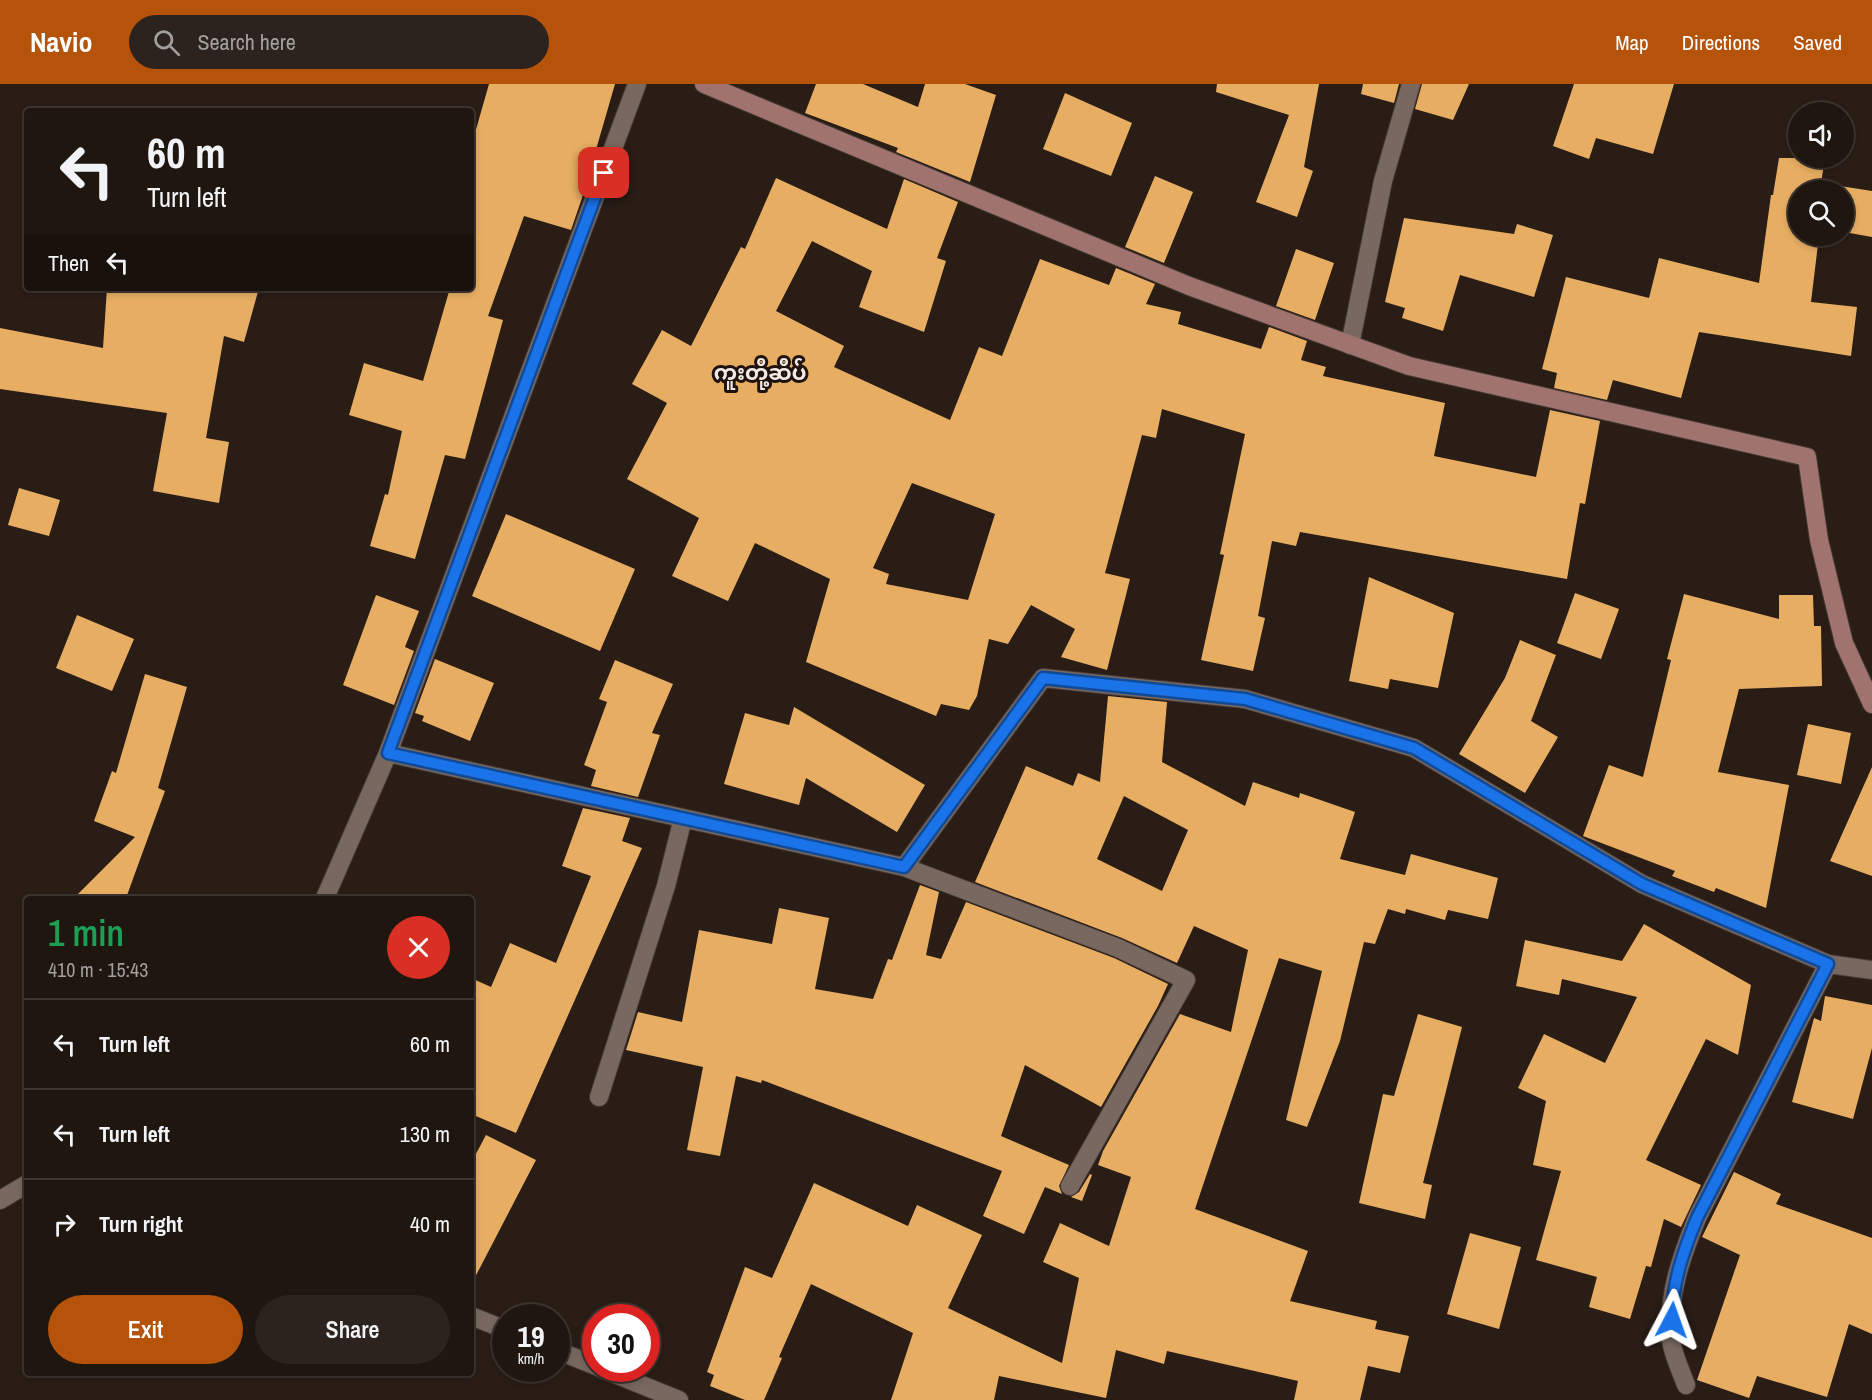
<!DOCTYPE html>
<html lang="en">
<head>
<meta charset="utf-8">
<style>
	:root { --surface:#201610; --page:#2d231e; --text:#f1f3f6; --muted:#a29f9f; --line:#3d3530; --accent:#b45309 }
	body { margin:0; font-family:"Archivo Narrow","Noto Sans Myanmar",sans-serif; background:var(--page); color:var(--text); height:100vh; display:flex; flex-direction:column; font-size:22px; white-space:nowrap }
	* { box-sizing:border-box; margin:0 }
	p { font-size:20px; color:var(--muted) }
	.icon { flex:none; width:33px; height:33px; fill:none; stroke:currentColor; stroke-width:2; stroke-linecap:round; stroke-linejoin:round }
	.map { position:relative; flex:1; overflow:hidden }
	.panel { position:absolute; left:24px; top:812px; width:450px; height:480px; display:flex; flex-direction:column; background:var(--surface); border-radius:6px; box-shadow:0 3px 9px #0003,0 0 0 2px var(--line) }
	.panel>* { flex:none }
	.hud { position:absolute; left:24px; top:24px; width:450px; height:183px; border-radius:6px; box-shadow:0 3px 9px #0003,0 0 0 2px var(--line); background:#201610; color:var(--text); overflow:hidden }
	.buttons { position:absolute; left:1788px; top:18px; display:grid; gap:12px }
	.buttons a { display:grid; place-items:center; width:66px; height:66px; border-radius:50%; background:var(--surface); box-shadow:0 3px 9px #0003,0 0 0 2px var(--line); font-size:30px }
	.speed { position:absolute; left:492px; top:1220px; display:flex; gap:12px; font-size:30px; font-weight:700; text-align:center }
	.speed>* { display:grid; place-content:center; width:78px; height:78px; border-radius:50%; background:var(--surface); box-shadow:0 3px 9px #0003,0 0 0 2px var(--line); line-height:1 }
	.speed small { font-size:15px; font-weight:400 }
	.speed .limit { border:9px solid #d22; background:#fff; color:#111 }
	.pin { position:absolute; display:grid; place-items:center; width:51px; height:51px; color:#fff; margin:-26px; border-radius:12px; box-shadow:0 3px 9px #0006 }
	.me { position:absolute; width:66px; margin:-33px; rotate:4deg; stroke-linejoin:round; filter:drop-shadow(0 0 4px #0008) }
	.turn { display:flex; align-items:center; gap:21px; height:126px; padding:0 24px; font-size:27px }
	.turn .icon { width:78px; height:78px; stroke-width:2.5 }
	.turn b { display:block; font-size:42px; line-height:51px }
	.then { display:flex; align-items:center; height:57px; padding:0 24px; background:#0003; gap:12px; font-size:22px }
	.round { display:grid; place-items:center; flex:none; width:63px; height:63px; border-radius:32px; background:var(--page) }
	.summary { display:flex; align-items:center; justify-content:space-between; height:102px; padding:0 24px }
	h1 { font-size:36px; font-weight:600; line-height:45px; color:#1e9e55 }
	.button { display:flex; gap:12px; margin-top:auto; padding:12px 24px }
	.button a { flex:1; height:69px; border-radius:36px; background:var(--accent); color:#fff; font-size:24px; font-weight:600; line-height:69px; text-align:center }
	.button a+a { background:var(--page); color:var(--text) }
	ul { padding:0; list-style:none }
	li { display:flex; align-items:center; gap:18px; height:90px; padding:0 24px; border-top:2px solid var(--line) }
	li div { flex:1 }
	li b { display:block; font-size:22px }
	li em { font-style:normal }
	header { display:flex; align-items:center; gap:36px; box-sizing:border-box; height:84px; padding:0 30px; background:var(--accent); color:#fff }
	header strong { font-size:28px }
	nav { display:flex; gap:33px; margin-inline-start:auto; font-size:21px }
	.search { width:420px; height:54px; background:var(--page); display:flex; align-items:center; gap:15px; box-sizing:border-box; padding:0 21px; border-radius:33px; color:var(--muted); font-size:22px }
	.map>svg:first-child { display:block }
	.building { fill:#e7ae63; fill-rule:evenodd }
	.lines { fill:none; stroke-linecap:round; stroke-linejoin:round }
	.street-casing { stroke:#443935; stroke-width:20 }
	.secondary-casing { stroke:#443935; stroke-width:20 }
	.street { stroke:#786860; stroke-width:18 }
	.secondary { stroke:#a0736e; stroke-width:18 }
	.route-casing { stroke:#114b97; stroke-width:15 }
	.route { stroke:#1a73e8; stroke-width:10 }
	.labels { text-anchor:middle; stroke-width:6; stroke-linejoin:round; paint-order:stroke }
	.quarter-label { font-size:21px; font-weight:bold; fill:#f4eae6; stroke:#20130d }
</style>
</head>
<body>
<header>
<strong>Navio</strong>
<div class="search"><svg class="icon" aria-label="search" viewBox="0 0 24 24"><circle cx="10" cy="10" r="6"/><path d="M15 15l6 6"/></svg>Search here</div>
<nav><a>Map</a><a>Directions</a><a>Saved</a></nav>
</header>
<div class="map">
<svg width="1872" height="1316" viewBox="0 0 1872 1316">
	<rect width="100%" height="100%" fill="#2a1d16"/>
	<path class="building" d="M489 0H615L582 114 571 146 524 132 488 232 503 236 465 375 445 371 415 475 370 462 385 410 388 411 402 347 349 331 364 279 423 297 450 204H471V63Z
		M816 0H863L918 23 925 0H965L996 11 970 98 896 68 898 64 805 29Z
		M1217 0H1319L1304 83 1313 87 1297 133 1256 118 1289 31 1216 8Z
		M1363 0H1399L1394 19 1361 10Z
		M1422 0H1469L1453 36 1415 25Z
		M1574 0H1674L1653 70 1596 54 1589 75 1553 62Z
		M1065 9 1132 39 1111 92 1043 65Z
		M1779 74H1825L1821 99 1872 107V153L1844 148V106H1798V152H1819L1811 218 1857 223 1851 272 1699 248 1681 314 1613 296 1607 316 1554 304 1557 289 1542 285 1566 193 1649 214 1659 174 1759 199 1771 111H1773Z
		M1155 92 1193 108 1164 179 1125 163Z
		M776 94 887 145 904 95 958 118 937 174 946 177 924 248 859 223 872 187 812 157 776 227 844 262 834 283 950 336 979 263 1002 272 1040 175 1109 201 1116 184 1155 200 1146 220 1181 228 1178 240 1261 265 1269 243 1307 257 1301 276 1326 283 1323 292 1445 319 1434 372 1536 393 1550 326 1600 337 1585 420 1580 419 1567 495 1300 448 1296 462 1272 457 1258 532 1265 534 1253 587 1201 576 1224 471 1220 470 1245 350 1162 325 1156 354 1142 351 1105 489 1130 495 1107 586 1061 573 1075 545 1031 521 1008 560 989 555 977 612 969 626 941 620 936 632 806 578 830 495 755 459 728 517 672 492 699 434 627 395 667 319 632 300 662 246 691 262 741 163 745 165ZM912 399 995 430 968 516 886 500 889 490 873 484Z
		M1404 134 1514 150 1517 140 1553 151 1534 213 1460 191 1443 247 1402 234 1405 224 1385 218Z
		M1296 165 1334 179 1315 236 1276 222Z
		M107 204H259L244 258 224 252 206 354 229 358 219 419 153 407 167 329 0 305V244L103 264Z
		M19 404 60 416 49 452 8 441Z
		M506 430 635 485 600 567 472 512Z
		M1369 493 1454 529 1438 604 1390 595 1388 605 1349 597Z
		M1575 509 1619 525 1601 575 1557 559Z
		M1684 510 1779 535V511H1813L1814 542H1821L1822 602 1739 605 1718 688 1789 701 1766 824 1716 804 1714 808 1672 792 1675 787 1583 752 1609 681 1643 693 1671 576 1667 575Z
		M376 511 419 527 405 563 414 567 394 621 343 601Z
		M77 531 134 555 112 607 56 584Z
		M1520 556 1556 571 1531 637 1558 653 1525 709 1459 670 1505 594Z
		M435 575 494 599 470 657 422 637 424 632 415 629Z
		M615 576 673 600 652 649 660 651 638 713 591 702 596 686 584 681 607 618 599 615Z
		M145 590 187 603 158 704 165 707 126 814H74L135 753 94 737 112 687 116 689Z
		M1108 612 1167 618 1162 678 1245 722 1253 698 1299 714 1300 709 1355 728 1340 775 1405 791 1411 770 1498 794 1488 835 1448 826 1445 836 1406 825 1405 830 1388 825 1375 860 1364 858 1340 957 1307 1043 1286 1036 1322 887 1279 874 1252 955 1250 954 1252 955 1195 1125 1308 1167 1290 1217 1377 1237 1375 1245 1409 1252 1400 1289 1368 1282 1360 1316H1294L1298 1297 1167 1267 1164 1280 1116 1266 1106 1314 999 1292 994 1316H891L913 1249 811 1200 779 1273 782 1274 764 1316H745L710 1302 714 1291 707 1288 745 1183 772 1194 814 1099 908 1142 917 1121 982 1151 948 1224 1062 1279 1079 1194 1043 1178 1060 1139 1109 1162 1131 1093 1098 1081 1103 1067 1180 930 1231 948 1248 866 1194 842 1177 879 1122 854 975 798 1026 682 1073 702 1078 689 1100 698ZM1124 712 1188 746 1162 807 1097 775Z
		M794 623 925 701 897 748 806 694 799 721 724 700 745 629 789 641Z
		M1808 640 1851 649 1841 700 1797 691Z
		M1872 683V792L1830 777Z
		M583 724 630 734 622 757 642 764 516 1049 471 1030V894L491 903 510 859 556 879 591 792 562 782Z
		M920 801 939 808 926 871 941 875 966 818 1114 874 1168 900 1158 922 1101 1023 1025 981 1001 1052 1069 1081 1059 1102 1062 1110 1045 1103 1024 1150 983 1132 1002 1087 762 996 761 999 736 992 720 1072 687 1066 703 983 626 966 638 928 682 938 699 846 772 860 779 824 829 834 815 905 873 915 888 875 892 876Z
		M1644 840 1751 901 1738 971 1706 955 1646 1076 1701 1101 1681 1143 1664 1135 1651 1183 1646 1182 1630 1235 1589 1223 1597 1193 1536 1176 1561 1087 1533 1081 1546 1017 1518 1004 1544 950 1605 979 1637 913 1562 895 1559 911 1516 902 1525 856 1622 877Z
		M1825 912 1872 921V964L1853 1035 1792 1018 1814 934 1821 937Z
		M1418 930 1462 943 1423 1099 1432 1101 1425 1135 1359 1119 1383 1010 1394 1012Z
		M486 1051 536 1076 471 1201V1079Z
		M1734 1088 1781 1110 1776 1120 1872 1154V1250L1849 1240 1827 1313 1757 1292 1749 1314 1697 1296 1740 1171 1702 1153Z
		M1090 1090 1092 1091 1082 1117 1071 1113 1079 1108Z
		M1470 1149 1521 1163 1499 1245 1447 1230Z"/>
	<g class="lines">
		<defs>
			<path id="street" d="M1350 261 1383 97 1411 0
				M388 669 904 783 1043 594 1245 615 1414 664 1642 800 1828 880 1872 886
				M904 783 1118 864 1186 896 1070 1102
				M325 814 388 669 637 0
				M599 1013 666 802 683 734
				M0 1116 27 1100
				M471 1232 506 1246
				M556 1266 596 1282
				M600 1284 679 1316
				M1686 1301C1681 1287 1673 1271 1671 1256 1667 1213 1681 1173 1697 1134L1828 880"/>
			<path id="secondary" d="M704 0 1189 202 1409 282 1807 373 1819 456 1844 559 1872 620"/>
		</defs>
		<use href="#street" class="street-casing"/>
		<use href="#secondary" class="secondary-casing"/>
		<use href="#street" class="street"/>
		<use href="#secondary" class="secondary"/>
	</g>
	<g class="lines">
		<defs>
			<path id="route" d="M604 89 388 669 904 783 1043 594 1245 615 1414 664 1642 800 1828 880 1697 1134C1683 1168 1672 1199 1672 1236"/>
		</defs>
		<use href="#route" class="route-casing"/>
		<use href="#route" class="route"/>
	</g>
	<g class="labels">
		<g class="quarter-label">
			<text x="760" y="296">ကူးတို့ဆိပ်</text>
		</g>
	</g>
</svg>
<div class="buttons">
<a><svg class="icon" aria-label="sound" viewBox="0 0 24 24"><path d="M4 9h4l5-4v14l-5-4H4zM17 9q2 3 0 6"/></svg></a>
<a><svg class="icon" aria-label="search" viewBox="0 0 24 24"><circle cx="10" cy="10" r="6"/><path d="M15 15l6 6"/></svg></a>
</div>
<div class="speed"><div>19<small>km/h</small></div><div class="limit">30</div></div>
<div class="pin" style="left:604px;top:89px;background:#d93025"><svg class="icon" aria-label="arrive" viewBox="0 0 24 24"><path d="M6 21V4h12l-3 4 3 4H6"/></svg></div>
<svg class="me" style="left:1672px;top:1236px" viewBox="-20 -20 40 40"><path d="M0-17L14 15 0 8-14 15z" fill="#1a73e8" stroke="#fff" stroke-width="4"/></svg>
<div class="hud">
<div class="turn"><svg class="icon" aria-label="left" viewBox="0 0 24 24"><path d="M17 20v-9H6M10 6l-5 5 5 5"/></svg><div><b>60 m</b>Turn left</div></div>
<div class="then">Then<svg class="icon" aria-label="left" viewBox="0 0 24 24"><path d="M17 20v-9H6M10 6l-5 5 5 5"/></svg></div>
</div>
<section class="panel">
<div class="summary"><div><h1>1 min</h1><p>410 m · 15:43</p></div><a class="round" style="background:#d93025;color:#fff"><svg class="icon" aria-label="close" viewBox="0 0 24 24"><path d="M6 6l12 12M18 6L6 18"/></svg></a></div>
<ul>
<li><svg class="icon" aria-label="left" viewBox="0 0 24 24"><path d="M17 20v-9H6M10 6l-5 5 5 5"/></svg><div><b>Turn left</b></div><em>60 m</em></li>
<li><svg class="icon" aria-label="left" viewBox="0 0 24 24"><path d="M17 20v-9H6M10 6l-5 5 5 5"/></svg><div><b>Turn left</b></div><em>130 m</em></li>
<li><svg class="icon" aria-label="right" viewBox="0 0 24 24"><path d="M7 20v-9h11M14 6l5 5-5 5"/></svg><div><b>Turn right</b></div><em>40 m</em></li>
</ul>
<div class="button"><a>Exit</a><a>Share</a></div>
</section>
</div>
</body>
</html>
